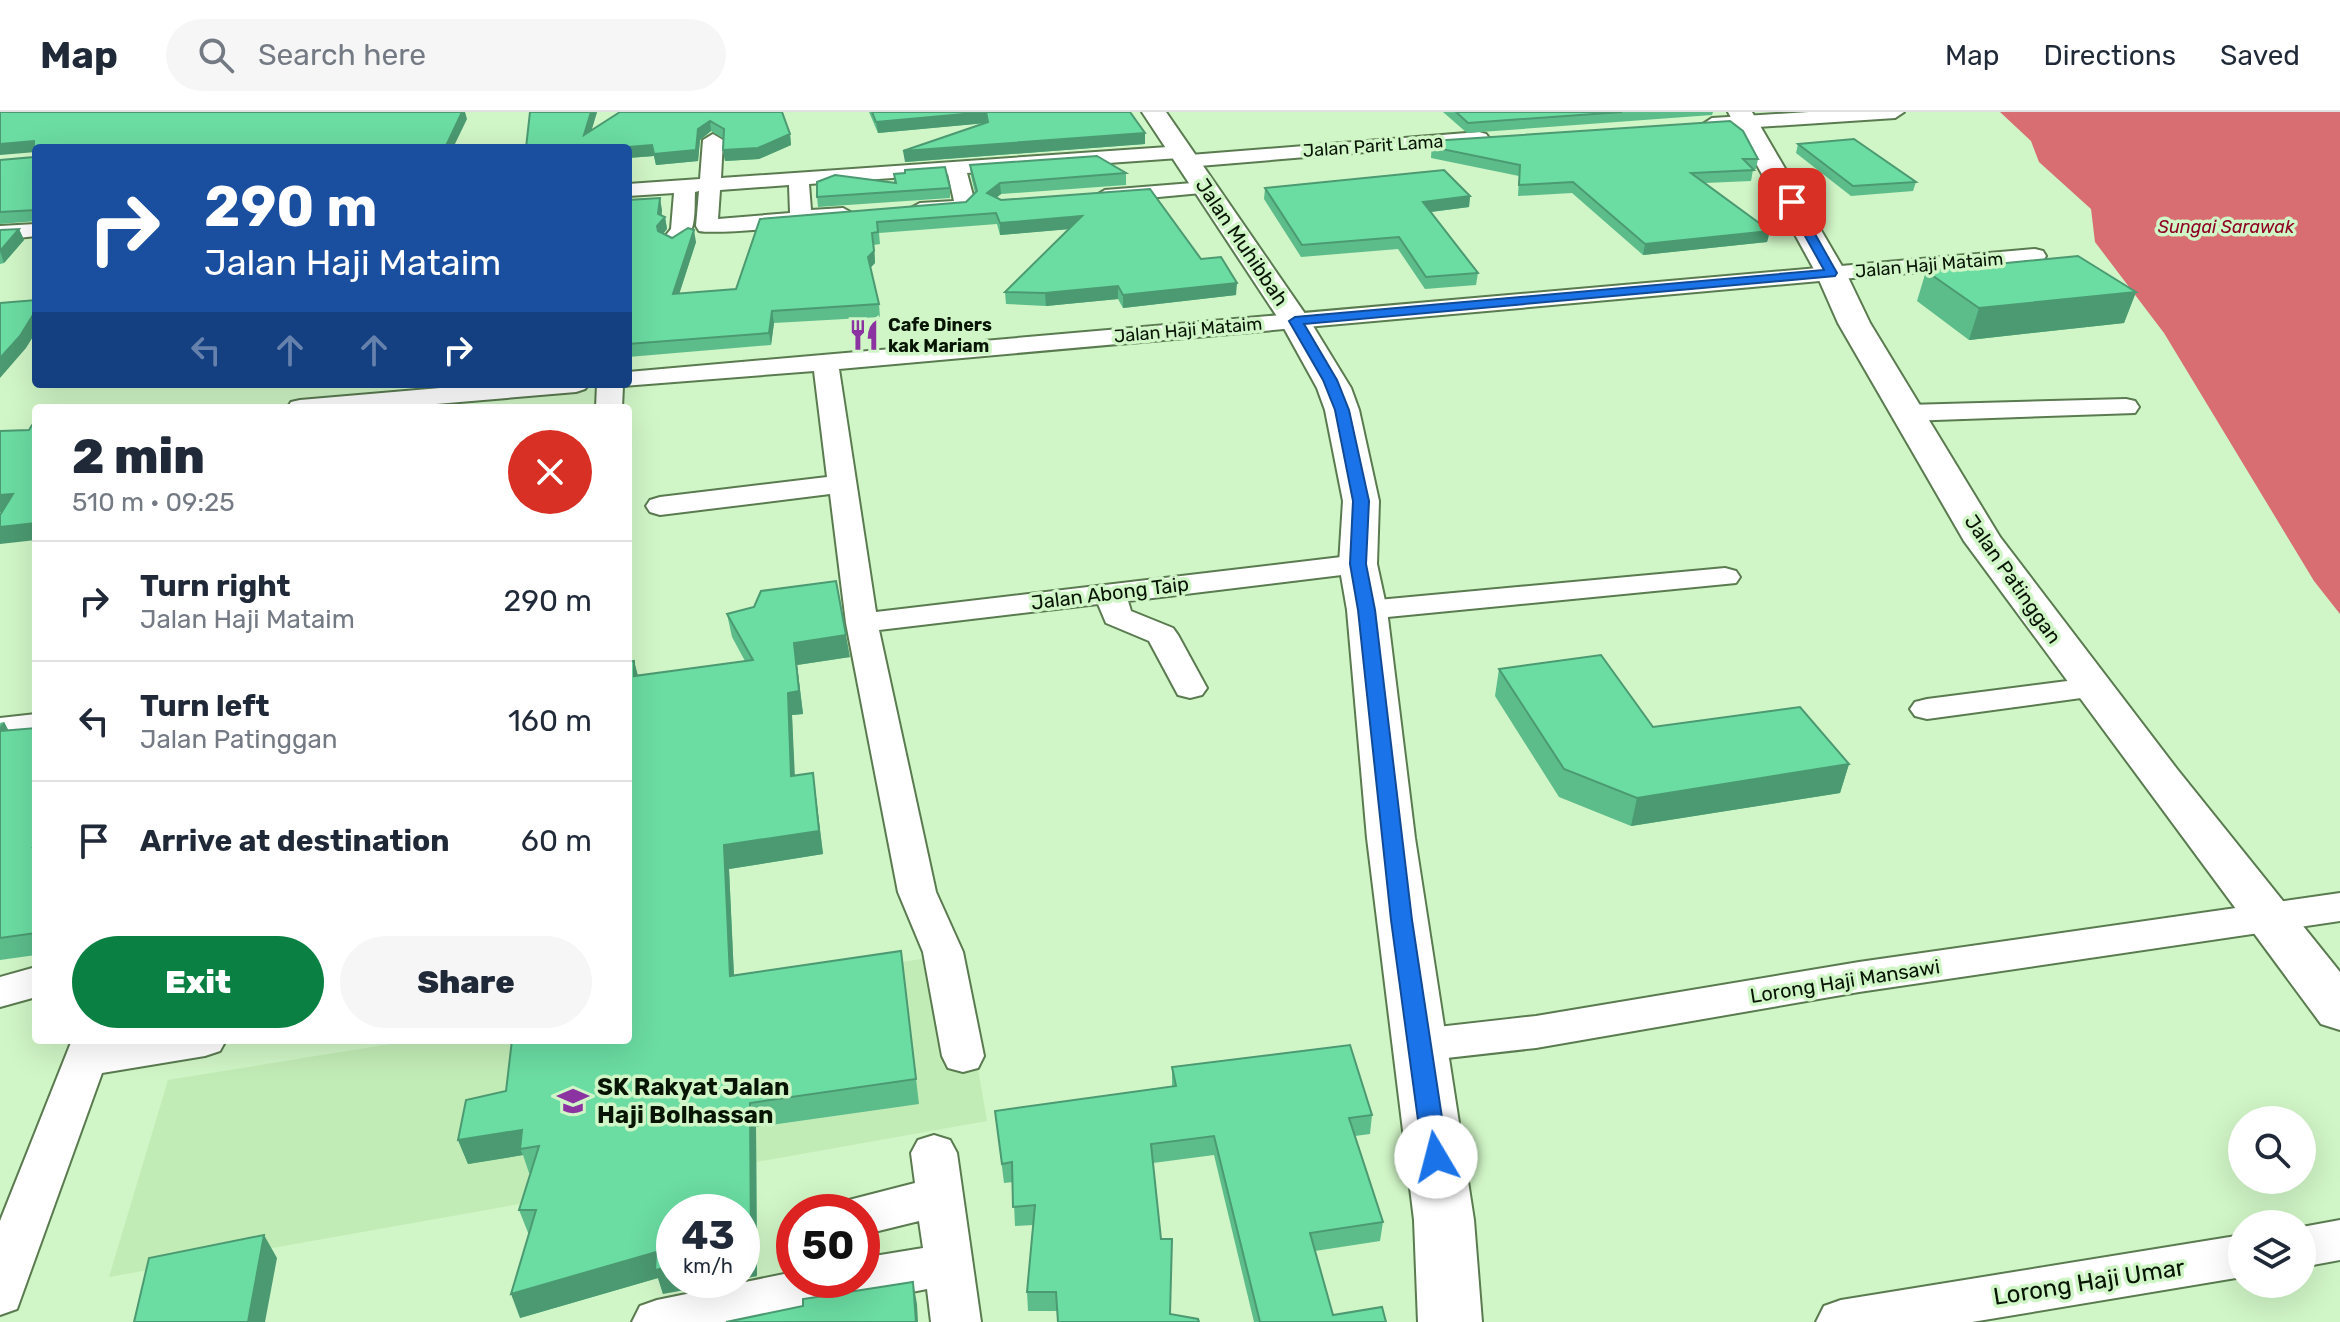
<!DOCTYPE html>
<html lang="en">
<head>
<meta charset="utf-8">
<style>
	:root { --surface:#fff; --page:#f6f6f7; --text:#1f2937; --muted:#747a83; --line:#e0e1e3; --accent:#0b8043 }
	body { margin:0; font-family:Rubik,sans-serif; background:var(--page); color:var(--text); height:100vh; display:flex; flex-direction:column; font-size:30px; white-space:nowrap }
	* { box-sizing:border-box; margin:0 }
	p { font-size:26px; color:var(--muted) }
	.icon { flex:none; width:44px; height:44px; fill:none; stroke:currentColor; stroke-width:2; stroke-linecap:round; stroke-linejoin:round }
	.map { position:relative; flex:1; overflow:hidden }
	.sheet { position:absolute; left:32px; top:292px; width:600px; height:640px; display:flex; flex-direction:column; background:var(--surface); border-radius:8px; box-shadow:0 8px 32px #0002 }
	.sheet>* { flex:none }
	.guide { position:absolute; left:32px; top:32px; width:600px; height:244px; border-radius:8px; box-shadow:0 8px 32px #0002; background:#1a4fa0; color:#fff; overflow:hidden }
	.controls { position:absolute; left:2228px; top:994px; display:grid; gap:16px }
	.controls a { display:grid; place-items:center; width:88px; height:88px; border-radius:50%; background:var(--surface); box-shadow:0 8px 32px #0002; font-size:40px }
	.speed { position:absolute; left:656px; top:1082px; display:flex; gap:16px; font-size:40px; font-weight:700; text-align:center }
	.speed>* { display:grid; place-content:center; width:104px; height:104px; border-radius:50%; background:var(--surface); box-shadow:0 8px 32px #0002; line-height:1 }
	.speed small { font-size:20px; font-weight:400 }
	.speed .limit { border:12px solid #d22; background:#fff; color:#111 }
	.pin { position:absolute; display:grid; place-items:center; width:68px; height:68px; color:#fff; margin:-34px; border-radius:16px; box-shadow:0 4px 12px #0006 }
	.me { position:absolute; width:88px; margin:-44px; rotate:352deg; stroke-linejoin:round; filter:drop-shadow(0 0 6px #0008) }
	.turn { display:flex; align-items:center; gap:28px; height:168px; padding:0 40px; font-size:36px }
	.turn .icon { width:104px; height:104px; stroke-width:2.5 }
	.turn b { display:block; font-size:56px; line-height:68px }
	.lanes { display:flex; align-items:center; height:76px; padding:0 40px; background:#0003; justify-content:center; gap:40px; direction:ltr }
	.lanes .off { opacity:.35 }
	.round { display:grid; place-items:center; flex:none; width:84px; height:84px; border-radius:42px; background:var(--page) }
	.head { display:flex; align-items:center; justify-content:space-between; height:136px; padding:0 40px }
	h1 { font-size:48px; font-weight:800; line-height:60px }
	.cta { display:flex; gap:16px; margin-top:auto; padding:16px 40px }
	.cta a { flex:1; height:92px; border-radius:48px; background:var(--accent); color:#fff; font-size:32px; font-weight:800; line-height:92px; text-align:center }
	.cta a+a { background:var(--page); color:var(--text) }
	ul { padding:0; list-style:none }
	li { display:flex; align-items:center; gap:24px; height:120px; padding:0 40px; border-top:2px solid var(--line) }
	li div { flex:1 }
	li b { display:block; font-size:30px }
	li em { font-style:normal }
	header { display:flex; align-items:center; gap:48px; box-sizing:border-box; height:112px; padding:0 40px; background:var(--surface); border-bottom:2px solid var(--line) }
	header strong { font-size:38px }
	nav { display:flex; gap:44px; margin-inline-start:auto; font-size:28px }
	.search { width:560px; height:72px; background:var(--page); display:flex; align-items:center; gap:20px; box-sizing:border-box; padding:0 28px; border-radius:44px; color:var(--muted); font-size:30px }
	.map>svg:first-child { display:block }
	.built { fill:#c2ecb6 }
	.water { fill:#d86e72 }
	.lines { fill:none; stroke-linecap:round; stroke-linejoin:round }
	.minor-casing { stroke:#5a7b50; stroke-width:4 }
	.major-casing { stroke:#5a7b50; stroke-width:4 }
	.minor { fill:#fff; fill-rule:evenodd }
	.major { fill:#fff; fill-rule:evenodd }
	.wall { fill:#5cbd8b }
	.shaded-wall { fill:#4b9a71 }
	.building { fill:#6bdca2; stroke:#4b9a71; stroke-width:2 }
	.route { fill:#1a73e8; stroke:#114b97; stroke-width:2 }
	.labels { text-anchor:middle; stroke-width:7; stroke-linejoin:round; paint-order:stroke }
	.far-street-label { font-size:18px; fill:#081505; stroke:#d0f5c6 }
	.far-water-label { font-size:18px; font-style:italic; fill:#8e0224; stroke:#d0f5c6 }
	.far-poi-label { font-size:18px; font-weight:bold; fill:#081505; stroke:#d0f5c6; text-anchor:start }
	.street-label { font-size:20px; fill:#081505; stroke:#d0f5c6 }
	.near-poi-label { font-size:24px; font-weight:bold; fill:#081505; stroke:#d0f5c6; text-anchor:start }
	.near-street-label { font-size:24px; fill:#081505; stroke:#d0f5c6 }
</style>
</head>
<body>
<header>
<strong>Map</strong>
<div class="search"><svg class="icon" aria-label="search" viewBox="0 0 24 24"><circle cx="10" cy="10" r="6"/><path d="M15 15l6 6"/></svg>Search here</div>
<nav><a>Map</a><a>Directions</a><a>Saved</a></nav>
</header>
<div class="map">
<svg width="2340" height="1210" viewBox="0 0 2340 1210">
	<rect width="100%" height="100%" fill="#d0f5c6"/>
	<path class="built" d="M958 841 987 1009 109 1165 168 968 415 928H628V894Z"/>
	<path class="water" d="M2000 0H2340V502L2314 469 2164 221 2095 130 2091 97 2039 50 2031 29Z"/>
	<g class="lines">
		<defs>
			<path id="minor" d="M1809 0H1904L1895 6 1712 18 1703 12 1712 6Z
				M1479 20 1486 22 1489 26 1486 30 1187 55 1180 53 1179 46 967 61 975 91C965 105 921 110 909 97L920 91 954 89 948 62 809 72 811 98 843 96 854 102C846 112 717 123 699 119L696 114 699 79 695 80C694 100 698 128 673 135L662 128 671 117 674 81 628 84V72L700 67 703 28 713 22 723 28 721 66 1182 34 1189 36 1190 43ZM789 73 790 101 718 107 720 78Z
				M1205 70 1212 72 1215 76 1212 80 1105 90 1095 84 1105 78Z
				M36 112V124L0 128V114Z
				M2035 137 2043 139 2046 144 2043 149 839 257 876 500 1358 443 1369 446 1373 452 1369 458 1358 461 1128 489 1131 499 1173 516 1178 523 1207 576 1202 583 1190 586 1178 583 1149 529 1106 511 1098 492 879 518 936 780 963 840 984 944 978 956 963 960 948 956 942 944 923 840 898 780 846 511 830 382 660 403 650 400 646 394 650 388 660 385 827 365 814 259 623 274 622 296H596L597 272H628V260Z
				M487 272H589L585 277 576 280 389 296H287L291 290 300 288Z
				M2126 287 2135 289 2139 295 2135 301 1907 309 1898 307 1894 301 1898 295 1907 293Z
				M1725 456 1736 459 1740 465 1736 471 1367 507 1356 505 1351 498 1356 491 1367 489Z
				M2091 566 2103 569 2108 576 2103 583 1927 607 1915 604 1910 597 1915 590 1927 587Z
				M36 602V624L0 628V606Z
				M2340 781V809L1859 880 1536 936 1420 949 1405 944 1399 933 1405 922 1420 917 1536 904 1859 850Z
				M36 855V885L0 895V865Z
				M72 928H226L220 939 205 944 102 961 17 1197 0 1203V1109Z
				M934 1023 950 1028 957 1041 981 1210H931L927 1177 761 1210H632L640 1194 657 1188 794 1160V1168H862V1146L923 1136 919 1109 862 1123V1100H840L845 1089 915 1071 911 1041 918 1028Z
				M2340 1108V1148L2302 1155V1115Z
				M2242 1123V1165L1972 1210H1816L1824 1194 1841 1188Z"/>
			<path id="major" d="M1142 0H1166L1310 209 1351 276 1359 298 1379 389 1377 452 1387 498 1415 726 1474 1108 1482 1210H1418L1414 1108 1367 726 1347 498 1339 452 1343 389 1325 298 1317 276 1280 209Z
				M1728 0H1752L1846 161 1870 211 2000 425 2177 657 2340 860V918L2321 912 1964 429 1838 211 1816 161Z"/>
		</defs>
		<use href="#minor" class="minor-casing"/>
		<use href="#major" class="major-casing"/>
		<use href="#minor" class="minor"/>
		<use href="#major" class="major"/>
	</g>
	<path class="wall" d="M0 0 467 7 36 36V109L0 112V48L34 45V40Z
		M530 0H597L591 18 782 0 790 22 791 33 759 47 725 49 723 38 724 27 711 19 700 28 698 49 656 53 654 44 628 46V36Z
		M869 0H1130L1145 32 905 50 984 11 878 21Z
		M1443 0H1713L1712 3 1467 21Z
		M1432 29 1758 47 1756 57 1753 58 1751 69 1705 71 1770 119 1767 130 1643 143 1572 81 1518 84 1519 64 1431 46Z
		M1798 32 1916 70 1913 79 1851 84 1796 41Z
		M970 53 1126 61V73L1001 82 996 86 1001 88 1201 147 1236 183 1123 196 1118 187 1046 194 1006 192 1005 180 1069 117 1000 123 997 112 879 121 880 132 874 133 875 151 870 156 879 192 880 205 774 211 771 233 628 245V88L662 98 661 104 665 105 667 117 663 121 672 126 696 130 679 182 736 177 760 107 966 90 975 81 971 64Z
		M894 62 950 76V86L818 95 817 85 894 71Z
		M1265 76 1470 84 1469 95 1431 100 1478 161 1476 173 1425 177 1398 137 1301 145 1264 87Z
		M19 117 24 128 4 151 0 152V118Z
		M1926 159 2136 180 2124 211 1969 228 1917 189Z
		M727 502 850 545 797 553 803 602 792 603 794 664 813 661 823 742 729 757 734 863 901 839 919 992 756 1015 757 1164 742 1167V1100L663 1182 658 1166 520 1206 529 1123 519 1098 531 1061H529L523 1043 468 1052 458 1028 506 979 628 928 634 549 638 564 745 549 732 525Z
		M1499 557 1653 615 1849 652 1840 681 1631 714 1559 685 1495 584Z
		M4 610 8 618 36 616V843L0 848V611Z
		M1172 955 1372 1003 1370 1022 1355 1024 1383 1110 1380 1129 1315 1139 1333 1203 1386 1210H1254L1214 1043 1153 1051 1057 1199H1028L1027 1180 1033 1113 1015 1114 1013 1070 1004 1071 995 999 1172 974Z"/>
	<path class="shaded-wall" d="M462 0H465L467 7 453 36H445Z
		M591 0H597L587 34 584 23Z
		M986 0 987 11 878 21 876 10Z
		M710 9 711 19 700 28 698 49 656 53 654 44 628 46V36H616L652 33 698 17Z
		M1145 21V32L905 50 903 39Z
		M790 22 791 33 759 47 725 49 723 38Z
		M34 29 36 40 0 43V32Z
		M1000 71 1001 82 988 92 987 81Z
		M1470 84 1469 95 1422 101 1423 90Z
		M660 86 662 98 661 110 665 105 667 117 660 126 657 114Z
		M1082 104V116L1000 123V111Z
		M19 117 24 128 4 151 0 139Z
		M694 118 696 130 675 195 673 182Z
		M1770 119 1767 130 1643 143 1645 132Z
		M874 133 875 151 869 157 868 145Z
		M1237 171 1236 183 1123 196V183Z
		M1118 174V187L1046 194 1045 181Z
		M2136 180 2124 211 1969 228 1979 196Z
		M36 198V220L26 236 0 266V246Z
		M772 199 774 211 771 233 769 221Z
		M13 382 21 398 0 400V383Z
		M36 411V428L0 432V415Z
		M846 523 850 545 797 553 803 602 792 603 796 687 791 664 788 581 794 531Z
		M634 549 640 572 634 564Z
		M4 610 14 629 0 626V615Z
		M1849 652 1840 681 1631 714 1637 686Z
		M813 661 823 742 729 757 735 888 730 864 724 733Z
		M750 991 756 1015 757 1164 742 1167V1142Z
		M522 1018 520 1037 523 1043 468 1052 458 1028Z
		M264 1123 277 1146 265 1210H248Z
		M656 1140 674 1154V1168H738L663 1182 658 1166 520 1206 511 1182Z
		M913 1170 917 1192 918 1210H916Z"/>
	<path class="building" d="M0 0H462L445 36H36V98L0 100V48L34 45V29L0 32Z
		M530 0H591L584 23 620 0H782L790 22 758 36 723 38 724 17 710 9 698 17 696 38 654 42 652 33 616 36H526Z
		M872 0H1130L1145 21 903 39 988 10 986 0 876 10Z
		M1456 0H1622L1468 11Z
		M1730 9 1743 19 1758 47H1743L1754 58 1691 61 1770 119 1645 132 1573 70 1519 73 1520 53 1432 35V29Z
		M1854 27 1916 70 1853 74 1798 32Z
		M1097 44 1126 61 1000 71 987 81 1001 88 1150 77 1201 147 1221 145 1237 171 1123 183 1118 174 1045 181 1005 180 1082 104 1000 111 996 101 877 110 878 120 872 121 874 139 868 145 879 192 772 199 769 221 628 232V88L660 86 658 102 665 105 657 114 658 119 672 126 688 116 694 118 673 182 736 177 760 107 966 90 977 79 970 53Z
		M945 55 950 76 817 85V70L835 63 896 71 894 62 905 61V58Z
		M1444 58 1470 84 1423 90 1478 161 1426 165 1399 125 1302 133 1265 76Z
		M19 117 0 139V118Z
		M2078 144 2136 180 1979 196 1926 159Z
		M36 188V198L20 224 0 246V191Z
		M36 312V411L0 415V403L13 382 0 383V319L29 318 32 313Z
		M836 469 846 523 794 531 799 579 788 581 791 664 813 661 819 719 724 733 730 864 901 839 916 967 750 991 751 1140 742 1142V1100H674V1154L655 1158 656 1140 511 1182 536 1098H519L539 1034 520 1037 522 1018 458 1028 466 988 506 979 512 928H628V550L634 549V564L753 548 727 502 754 495 761 479Z
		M1601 543 1653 615 1800 595 1849 652 1637 686 1564 657 1499 557Z
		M36 616V729L33 735H36V821L0 826V619Z
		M1350 933 1372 1003 1349 1006 1383 1110 1310 1121 1333 1203 1382 1195 1386 1210H1260L1214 1024 1151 1032 1161 1127H1172L1170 1202 1198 1207 1199 1210H1058L1056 1180H1027L1035 1093 1013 1095 1012 1050 1002 1052 995 999 1176 974 1172 955Z
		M264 1123 248 1210H134L149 1146Z
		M913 1170 916 1210H726L803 1194V1187Z"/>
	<path class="route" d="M1792 86 1797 90 1837 161 1835 164 1304 212 1337 268 1349 298 1369 389 1366 452 1375 498 1412 808 1448 1045 1444 1052 1436 1055 1427 1052 1423 1045 1391 808 1358 498 1350 452 1353 389 1335 298 1323 268 1289 209 1295 205 1824 158 1786 90Z"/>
	<defs>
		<symbol id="restaurant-bare" viewBox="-9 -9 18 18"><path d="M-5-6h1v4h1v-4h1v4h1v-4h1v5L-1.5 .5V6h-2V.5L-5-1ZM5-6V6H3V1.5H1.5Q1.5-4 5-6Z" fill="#8b34a1" stroke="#d0f5c6" stroke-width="2.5" paint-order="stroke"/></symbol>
		<symbol id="school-bare" viewBox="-9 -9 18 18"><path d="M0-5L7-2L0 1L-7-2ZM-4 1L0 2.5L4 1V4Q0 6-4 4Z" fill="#8b34a1" stroke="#d0f5c6" stroke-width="2.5" paint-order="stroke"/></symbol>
	</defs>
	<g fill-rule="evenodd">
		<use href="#restaurant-bare" x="842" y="201" width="44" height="44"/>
		<use href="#school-bare" x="551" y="967" width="44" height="44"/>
	</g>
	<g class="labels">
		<g class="far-street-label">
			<text transform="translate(1373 34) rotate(-4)" y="6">Jalan Parit Lama</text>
			<text transform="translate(1929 153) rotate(-5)" y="6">Jalan Haji Mataim</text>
			<text transform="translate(1188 218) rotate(-5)" y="6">Jalan Haji Mataim</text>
		</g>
		<g class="far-water-label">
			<text x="2226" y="121">Sungai Sarawak</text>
		</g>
		<g class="far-poi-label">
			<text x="888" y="219">Cafe Diners<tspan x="888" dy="21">kak Mariam</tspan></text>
		</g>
		<g class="street-label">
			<text transform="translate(1242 130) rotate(56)" y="7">Jalan Muhibbah</text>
			<text transform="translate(2013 467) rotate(55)" y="7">Jalan Patinggan</text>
			<text transform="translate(1110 481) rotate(-7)" y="7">Jalan Abong Taip</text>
			<text transform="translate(1845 869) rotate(-9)" y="7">Lorong Haji Mansawi</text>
		</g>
		<g class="near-poi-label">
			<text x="597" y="983">SK Rakyat Jalan<tspan x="597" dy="28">Haji Bolhassan</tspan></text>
		</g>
		<g class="near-street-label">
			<text transform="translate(2089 1170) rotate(-9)" y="8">Lorong Haji Umar</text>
		</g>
	</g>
</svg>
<div class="controls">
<a><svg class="icon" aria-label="search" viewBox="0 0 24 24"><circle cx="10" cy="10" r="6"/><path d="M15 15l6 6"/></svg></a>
<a><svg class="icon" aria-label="layers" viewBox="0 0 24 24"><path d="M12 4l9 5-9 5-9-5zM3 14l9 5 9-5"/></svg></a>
</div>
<div class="speed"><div>43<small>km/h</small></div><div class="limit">50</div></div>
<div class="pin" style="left:1792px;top:90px;background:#d93025"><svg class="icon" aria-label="arrive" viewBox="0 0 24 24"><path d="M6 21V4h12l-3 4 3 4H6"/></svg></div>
<svg class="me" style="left:1436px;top:1045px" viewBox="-20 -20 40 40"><circle r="19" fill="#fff"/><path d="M0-13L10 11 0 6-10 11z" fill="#1a73e8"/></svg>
<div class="guide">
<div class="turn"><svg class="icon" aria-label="right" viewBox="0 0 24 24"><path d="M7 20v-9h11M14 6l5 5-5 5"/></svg><div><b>290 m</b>Jalan Haji Mataim</div></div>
<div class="lanes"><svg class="icon off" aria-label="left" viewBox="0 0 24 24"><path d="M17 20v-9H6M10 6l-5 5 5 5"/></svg><svg class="icon off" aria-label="ahead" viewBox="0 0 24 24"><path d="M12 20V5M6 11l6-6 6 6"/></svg><svg class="icon off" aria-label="ahead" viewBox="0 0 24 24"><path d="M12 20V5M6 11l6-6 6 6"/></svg><svg class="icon" aria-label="right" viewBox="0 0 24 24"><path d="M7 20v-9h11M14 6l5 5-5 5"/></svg></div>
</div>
<section class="sheet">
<div class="head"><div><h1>2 min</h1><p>510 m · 09:25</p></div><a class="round" style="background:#d93025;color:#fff"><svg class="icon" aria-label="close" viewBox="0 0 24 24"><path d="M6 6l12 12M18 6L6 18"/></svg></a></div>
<ul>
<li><svg class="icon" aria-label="right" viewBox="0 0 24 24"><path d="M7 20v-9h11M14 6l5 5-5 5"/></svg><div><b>Turn right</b><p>Jalan Haji Mataim</p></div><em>290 m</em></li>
<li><svg class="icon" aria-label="left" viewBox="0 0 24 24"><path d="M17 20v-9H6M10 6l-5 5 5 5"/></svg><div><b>Turn left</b><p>Jalan Patinggan</p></div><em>160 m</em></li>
<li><svg class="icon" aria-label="arrive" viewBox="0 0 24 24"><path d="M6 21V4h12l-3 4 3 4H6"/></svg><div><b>Arrive at destination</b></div><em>60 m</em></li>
</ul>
<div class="cta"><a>Exit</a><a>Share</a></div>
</section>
</div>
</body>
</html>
